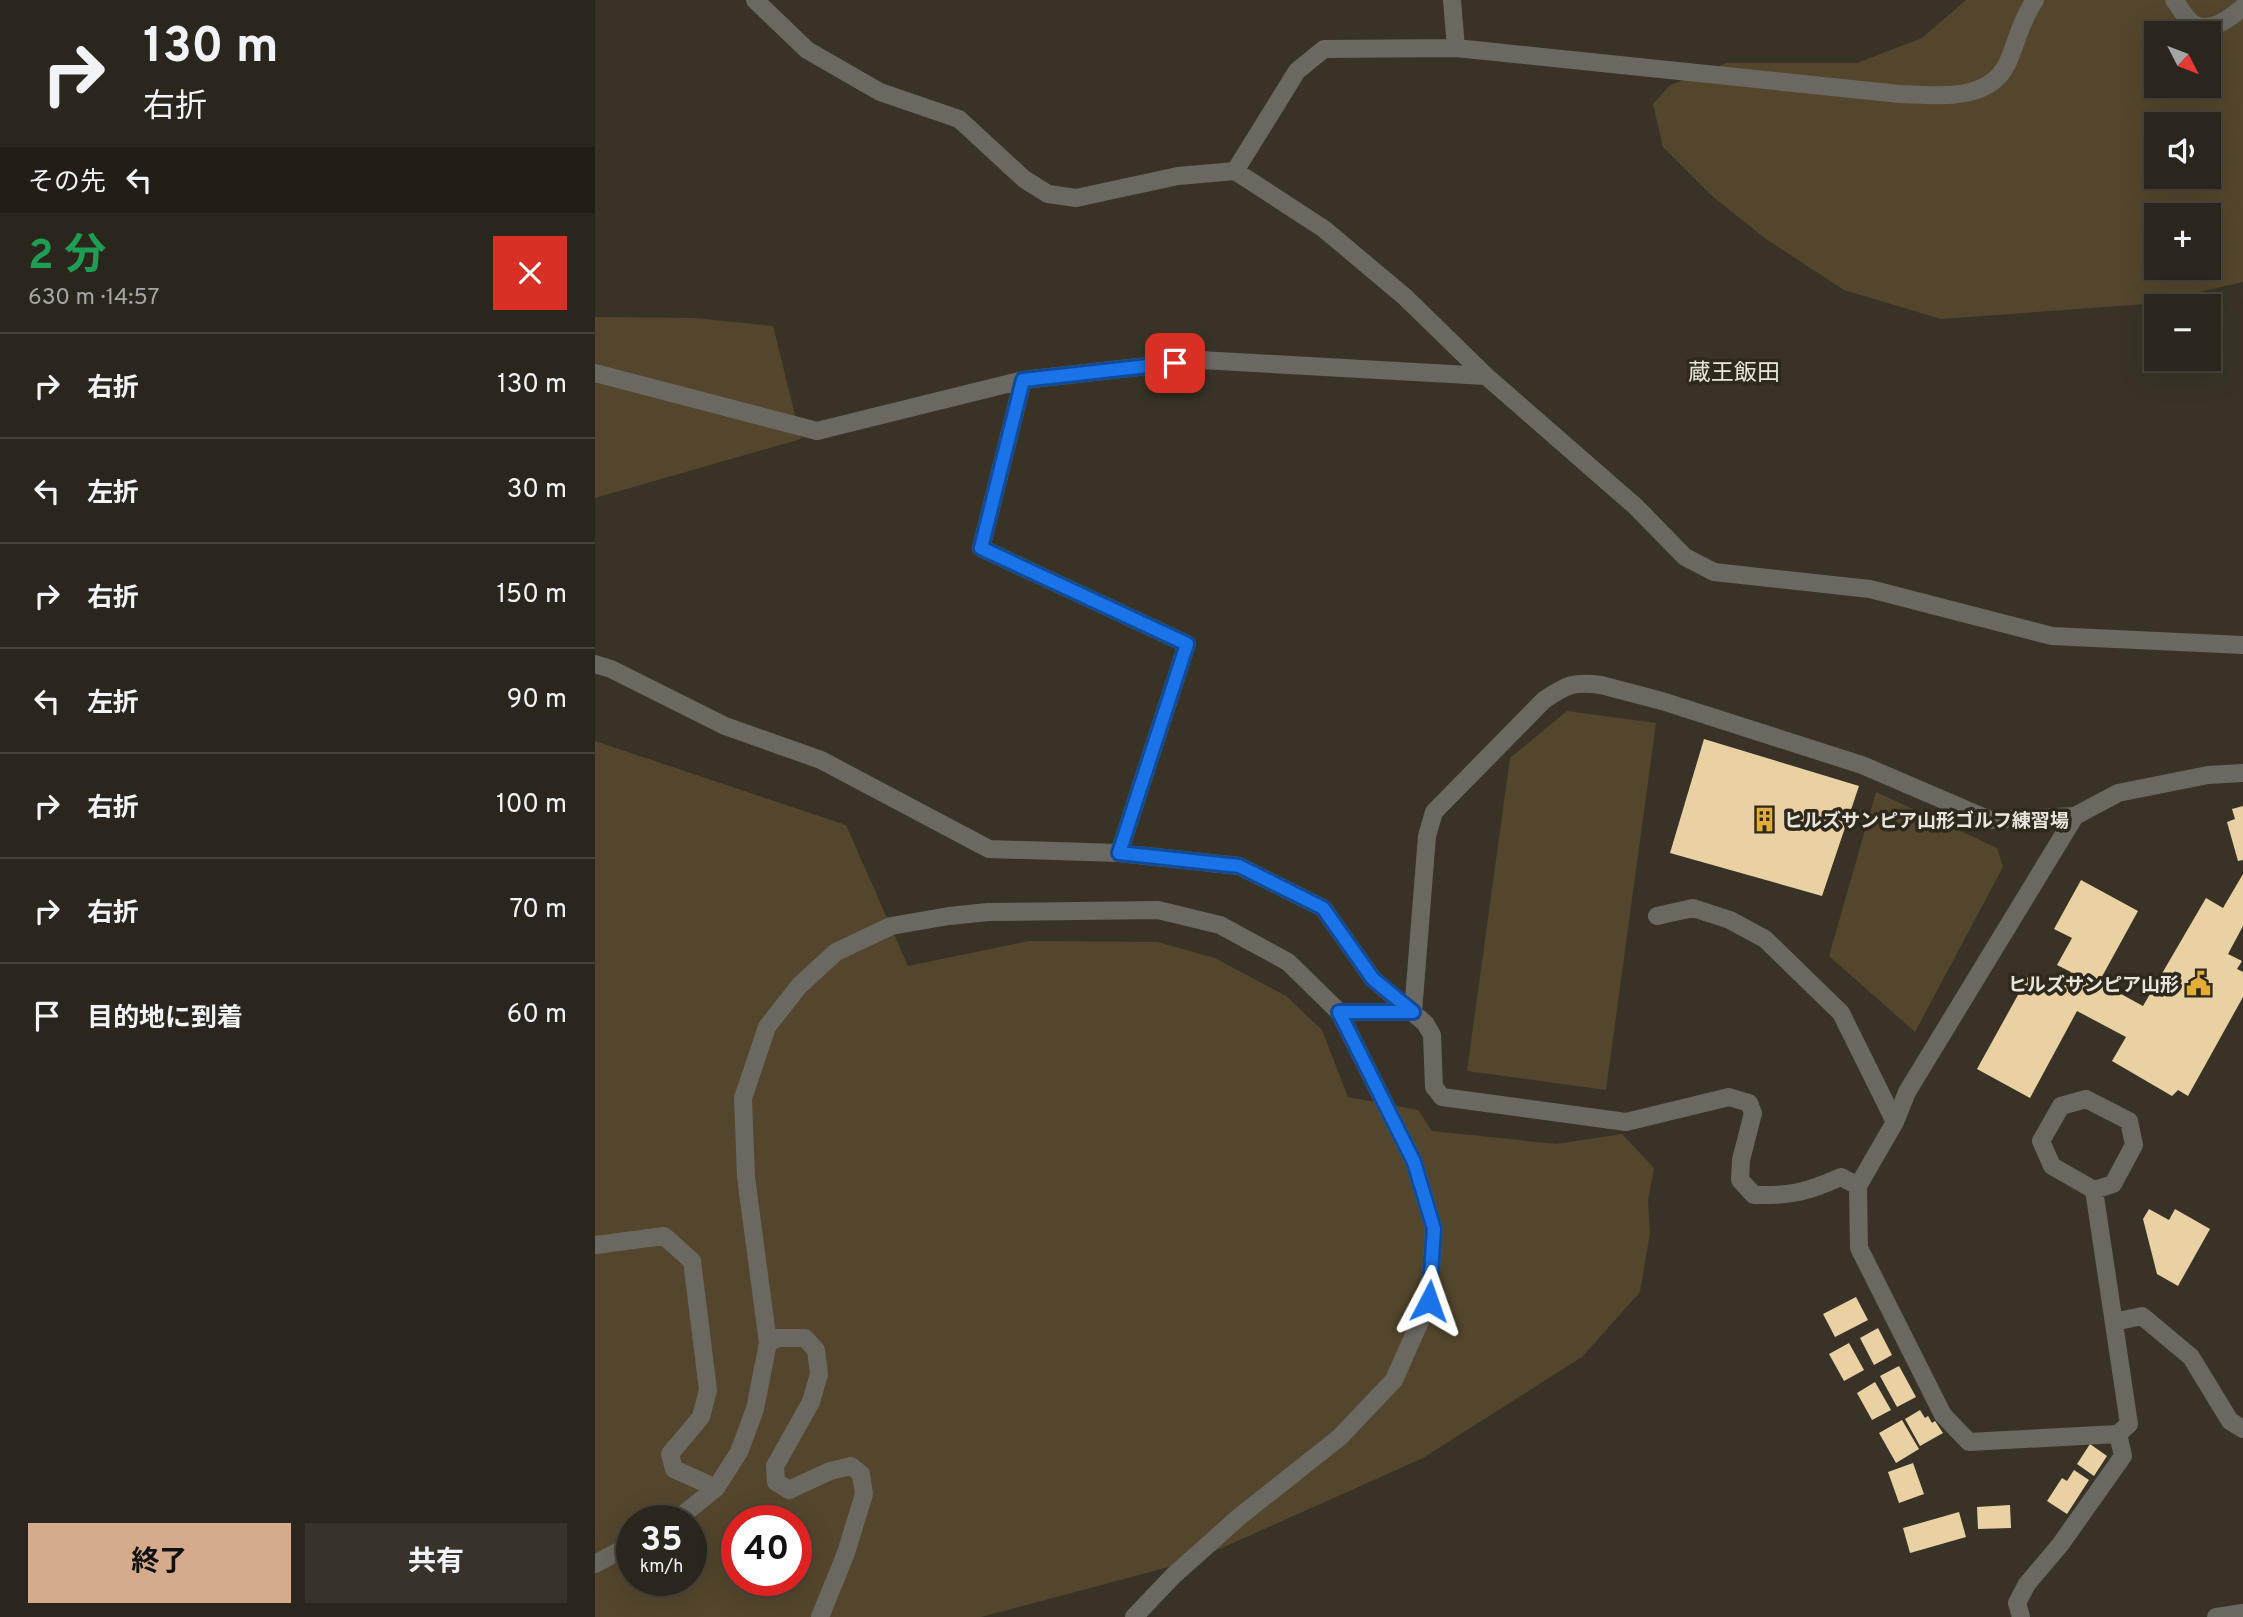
<!DOCTYPE html>
<html lang="ja">
<head>
<meta charset="utf-8">
<style>
	:root { --surface:#2b261d; --page:#37322a; --text:#f1f3f6; --muted:#a6a5a4; --line:#47433b; --accent:#d6ab8b }
	body { margin:0; font-family:Overpass,"Noto Sans JP",sans-serif; background:var(--page); color:var(--text); height:100vh; display:flex; flex-direction:column; font-size:26px; white-space:nowrap }
	* { box-sizing:border-box; margin:0 }
	p { font-size:23px; color:var(--muted) }
	.icon { flex:none; width:38px; height:38px; fill:none; stroke:currentColor; stroke-width:2; stroke-linecap:round; stroke-linejoin:round }
	.map { position:relative; flex:1; overflow:hidden }
	.side { display:flex; flex-direction:column; background:var(--surface); width:595px }
	.side>* { flex:none }
	.guide { background:#2b261d; color:var(--text); overflow:hidden }
	.needle { width:46px; rotate:132deg }
	.buttons { position:absolute; left:1549px; top:21px; display:grid; gap:14px }
	.buttons a { display:grid; place-items:center; width:77px; height:77px; border-radius:0px; background:var(--surface); box-shadow:0 7px 28px #0002,0 0 0 2px var(--line); font-size:35px }
	.speed { position:absolute; left:21px; top:1505px; display:flex; gap:14px; font-size:35px; font-weight:700; text-align:center }
	.speed>* { display:grid; place-content:center; width:91px; height:91px; border-radius:50%; background:var(--surface); box-shadow:0 7px 28px #0002,0 0 0 2px var(--line); line-height:1 }
	.speed small { font-size:18px; font-weight:400 }
	.speed .limit { border:10px solid #d22; background:#fff; color:#111 }
	.pin { position:absolute; display:grid; place-items:center; width:60px; height:60px; color:#fff; margin:-30px; border-radius:14px; box-shadow:0 4px 10px #0006 }
	.me { position:absolute; width:77px; margin:-38px; rotate:4deg; stroke-linejoin:round; filter:drop-shadow(0 0 5px #0008) }
	.turn { display:flex; align-items:center; gap:24px; height:147px; padding:0 28px; font-size:32px }
	.turn .icon { width:91px; height:91px; stroke-width:2.5 }
	.turn b { display:block; font-size:49px; line-height:60px }
	.then { display:flex; align-items:center; height:66px; padding:0 28px; background:#0003; gap:14px; font-size:26px }
	.round { display:grid; place-items:center; flex:none; width:74px; height:74px; border-radius:0px; background:var(--page) }
	.summary { display:flex; align-items:center; justify-content:space-between; height:119px; padding:0 28px }
	h1 { font-size:42px; font-weight:700; line-height:52px; color:#1e9e55 }
	.cta { display:flex; gap:14px; margin-top:auto; padding:14px 28px }
	.cta a { flex:1; height:80px; border-radius:0px; background:var(--accent); color:#111; font-size:28px; font-weight:700; line-height:80px; text-align:center }
	.cta a+a { background:var(--page); color:var(--text) }
	ul { padding:0; list-style:none }
	li { display:flex; align-items:center; gap:21px; height:105px; padding:0 28px; border-top:2px solid var(--line) }
	li div { flex:1 }
	li b { display:block; font-size:26px }
	li em { font-style:normal }
	main { display:flex; flex:1; min-height:0 }
	.map>svg:first-child { display:block }
	.green { fill:#53462c; fill-rule:evenodd }
	.building { fill:#e9d1a4 }
	.lines { fill:none; stroke-linecap:round; stroke-linejoin:round }
	.minor { stroke:#6b6862; stroke-width:18 }
	.route-casing { stroke:#114b97; stroke-width:18 }
	.route { stroke:#1a73e8; stroke-width:12 }
	.labels { text-anchor:middle; stroke-width:7; stroke-linejoin:round; paint-order:stroke }
	.poi-label { font-size:19px; font-weight:bold; fill:#e9e5dd; stroke:#2f291d; text-anchor:start }
	.quarter-label { font-size:23px; fill:#e9e5dd; stroke:#2f291d }
</style>
</head>
<body>
<main>
<section class="side">
<div class="guide">
<div class="turn"><svg class="icon" aria-label="right" viewBox="0 0 24 24"><path d="M7 20v-9h11M14 6l5 5-5 5"/></svg><div><b>130 m</b>右折</div></div>
<div class="then">その先<svg class="icon" aria-label="left" viewBox="0 0 24 24"><path d="M17 20v-9H6M10 6l-5 5 5 5"/></svg></div>
</div>
<div class="summary"><div><h1>2 分</h1><p>630 m · 14:57</p></div><a class="round" style="background:#d93025;color:#fff"><svg class="icon" aria-label="close" viewBox="0 0 24 24"><path d="M6 6l12 12M18 6L6 18"/></svg></a></div>
<ul>
<li><svg class="icon" aria-label="right" viewBox="0 0 24 24"><path d="M7 20v-9h11M14 6l5 5-5 5"/></svg><div><b>右折</b></div><em>130 m</em></li>
<li><svg class="icon" aria-label="left" viewBox="0 0 24 24"><path d="M17 20v-9H6M10 6l-5 5 5 5"/></svg><div><b>左折</b></div><em>30 m</em></li>
<li><svg class="icon" aria-label="right" viewBox="0 0 24 24"><path d="M7 20v-9h11M14 6l5 5-5 5"/></svg><div><b>右折</b></div><em>150 m</em></li>
<li><svg class="icon" aria-label="left" viewBox="0 0 24 24"><path d="M17 20v-9H6M10 6l-5 5 5 5"/></svg><div><b>左折</b></div><em>90 m</em></li>
<li><svg class="icon" aria-label="right" viewBox="0 0 24 24"><path d="M7 20v-9h11M14 6l5 5-5 5"/></svg><div><b>右折</b></div><em>100 m</em></li>
<li><svg class="icon" aria-label="right" viewBox="0 0 24 24"><path d="M7 20v-9h11M14 6l5 5-5 5"/></svg><div><b>右折</b></div><em>70 m</em></li>
<li><svg class="icon" aria-label="arrive" viewBox="0 0 24 24"><path d="M6 21V4h12l-3 4 3 4H6"/></svg><div><b>目的地に到着</b></div><em>60 m</em></li>
</ul>
<div class="cta"><a>終了</a><a>共有</a></div>
</section>
<div class="map">
<svg width="1648" height="1617" viewBox="0 0 1648 1617">
	<rect width="100%" height="100%" fill="#393327"/>
	<path class="green" d="M1371 0H1648V282L1552 304 1346 319 1249 290 1171 239 1117 196 1068 147 1058 104 1075 85 1132 63H1262L1327 38ZM1561 33H1614V86H1561ZM1561 124H1614V177H1561ZM1561 215H1614V268H1561Z
		M0 317 99 318 178 326 206 439 0 498Z
		M972 711 1061 723 1011 1090 872 1071 915 758Z
		M0 741 251 825 313 966 434 941 562 942 620 958 691 996 727 1030 753 1097 823 1110 837 1131 961 1144 1027 1134 1059 1168 1053 1201 1055 1233 1045 1292 987 1357 828 1458 600 1560 386 1617H0ZM37 1521H96V1580H37ZM142 1521H201V1580H142Z
		M1281 792 1402 848 1408 867 1320 1032 1234 956Z"/>
	<path class="building" d="M1109 739 1264 786 1227 896 1075 853Z
		M1648 806V860L1643 861 1632 822 1640 819 1637 809Z
		M1648 874V926L1633 954 1647 961 1642 969 1648 972V997L1593 1096 1583 1090 1577 1096 1517 1061 1531 1037 1482 1011 1435 1098 1382 1069 1434 975 1466 992 1476 972 1462 965 1477 938 1459 929 1486 880 1543 911 1504 982 1548 1006 1611 898 1628 908Z
		M1554 1209 1574 1220 1580 1209 1615 1229 1583 1286 1562 1274 1548 1219Z
		M1261 1297 1273 1320 1240 1337 1228 1314Z
		M1283 1328 1297 1355 1279 1365 1265 1338Z
		M1254 1343 1269 1370 1249 1381 1234 1354Z
		M1304 1366 1321 1397 1302 1407 1285 1376Z
		M1280 1382 1296 1410 1277 1420 1262 1393Z
		M1325 1410 1330 1418 1333 1416 1337 1423 1340 1421 1348 1433 1325 1446 1310 1419Z
		M1307 1420 1324 1449 1301 1463 1284 1433Z
		M1495 1444 1512 1456 1499 1476 1482 1464Z
		M1318 1463 1329 1494 1304 1503 1293 1472Z
		M1479 1470 1494 1480 1472 1514 1452 1501 1467 1478 1472 1481Z
		M1415 1505 1416 1528 1383 1529 1382 1507Z
		M1364 1512 1371 1537 1315 1553 1308 1528Z"/>
	<g class="lines">
		<path class="minor" d="M160 0 212 50 285 92 364 119 429 179 453 194 481 198 583 176 640 171 729 229 810 297 891 376 1040 506 1090 557 1119 572 1275 589 1457 636 1648 645
			M857 0 861 48
			M1579 0C1584 6 1590 18 1597 23 1614 35 1635 18 1648 7
			M640 171 702 71 729 49 861 48 1305 94C1340 95 1393 103 1412 64 1422 42 1426 20 1440 0
			M0 373 222 431 428 380 606 360 891 376
			M428 380 386 548 592 644 524 853
			M0 664 16 669 130 726 226 760 394 849 524 853 644 866 728 908 778 979 830 1023 837 1035 839 1087 847 1097 1031 1122 1134 1097 1154 1103 1158 1113 1146 1160 1145 1180 1159 1195C1196 1196 1212 1192 1246 1177L1263 1186
			M1480 816 1312 1092 1300 1122 1263 1186 1264 1248 1348 1415 1374 1442 1523 1434 1534 1424 1499 1190
			M1062 916 1098 908 1135 920 1170 939 1246 1013 1300 1122
			M744 1012H818
			M818 1012 832 836 839 812 949 700C971 685 979 681 1006 685L1067 701 1267 765 1395 820 1480 816 1523 793 1613 775 1648 773
			M1491 1099 1534 1121 1539 1145 1518 1184 1499 1190 1457 1166 1446 1141 1466 1106Z
			M0 1245 69 1236 97 1261 113 1390 106 1417 75 1454 79 1469 121 1488
			M1519 1322 1547 1316 1596 1357 1635 1421 1648 1429
			M173 1343 183 1338H210L221 1350 224 1374 216 1402 180 1466 181 1482 194 1490 235 1471 256 1466 266 1474 269 1494 251 1553 225 1617
			M80 1521 121 1488 144 1452 160 1409 173 1343 151 1177 148 1098 172 1027 204 986 241 952 296 926 354 916 393 912 563 910 625 925 693 962 744 1012 819 1162 839 1229 834 1301 799 1380 745 1437 644 1517 578 1576 539 1617
			M0 1564 37 1544
			M1426 1617 1422 1603 1432 1584 1465 1545 1528 1456 1523 1434
			M1621 1617 1648 1613"/>
	</g>
	<g class="lines">
		<defs>
			<path id="route" d="M580 363 428 380 386 548 592 644 524 853 644 866 728 908 778 979 818 1012H744L819 1162 839 1229 834 1301"/>
		</defs>
		<use href="#route" class="route-casing"/>
		<use href="#route" class="route"/>
	</g>
	<defs>
		<symbol id="building-bare" viewBox="-9 -9 18 18"><path d="M-4-6H4V6H1V3H-1V6H-4ZM-2.5-4.3h1.7v1.8h-1.7ZM.8-4.3h1.7v1.8H.8ZM-2.5-1h1.7V.8h-1.7ZM.8-1h1.7V.8H.8Z" fill="#e3ae35" stroke="#2f291d" stroke-width="2.5" paint-order="stroke"/></symbol>
		<symbol id="civic-bare" viewBox="-9 -9 18 18"><path d="M-.6-6.5H3V-4.5H.6V-3L4-1V1h2V6H-6V1h2V-1L-.6-3ZM-1.2 2.5V6h2.4V2.5Z" fill="#e3ae35" stroke="#2f291d" stroke-width="2.5" paint-order="stroke"/></symbol>
	</defs>
	<g fill-rule="evenodd">
		<use href="#building-bare" x="1152" y="802" width="35" height="35"/>
		<use href="#civic-bare" x="1586" y="966" width="35" height="35"/>
	</g>
	<g class="labels">
		<g class="poi-label">
			<text x="1189" y="827">ヒルズサンピア山形ゴルフ練習場</text>
			<text x="1584" y="991" text-anchor="end">ヒルズサンピア山形</text>
		</g>
		<g class="quarter-label">
			<text x="1139" y="380">蔵王飯田</text>
		</g>
	</g>
</svg>
<div class="buttons">
<a><svg class="needle" viewBox="-14 -14 28 28"><path d="M0-13l5 13h-10z" fill="#e53935"/><path d="M0 13l5-13h-10z" fill="#a6a5a4"/></svg></a>
<a><svg class="icon" aria-label="sound" viewBox="0 0 24 24"><path d="M4 9h4l5-4v14l-5-4H4zM17 9q2 3 0 6"/></svg></a>
<a>+</a>
<a>−</a>
</div>
<div class="speed"><div>35<small>km/h</small></div><div class="limit">40</div></div>
<div class="pin" style="left:580px;top:363px;background:#d93025"><svg class="icon" aria-label="arrive" viewBox="0 0 24 24"><path d="M6 21V4h12l-3 4 3 4H6"/></svg></div>
<svg class="me" style="left:834px;top:1301px" viewBox="-20 -20 40 40"><path d="M0-17L14 15 0 8-14 15z" fill="#1a73e8" stroke="#fff" stroke-width="4"/></svg>
</div>
</main>
</body>
</html>
